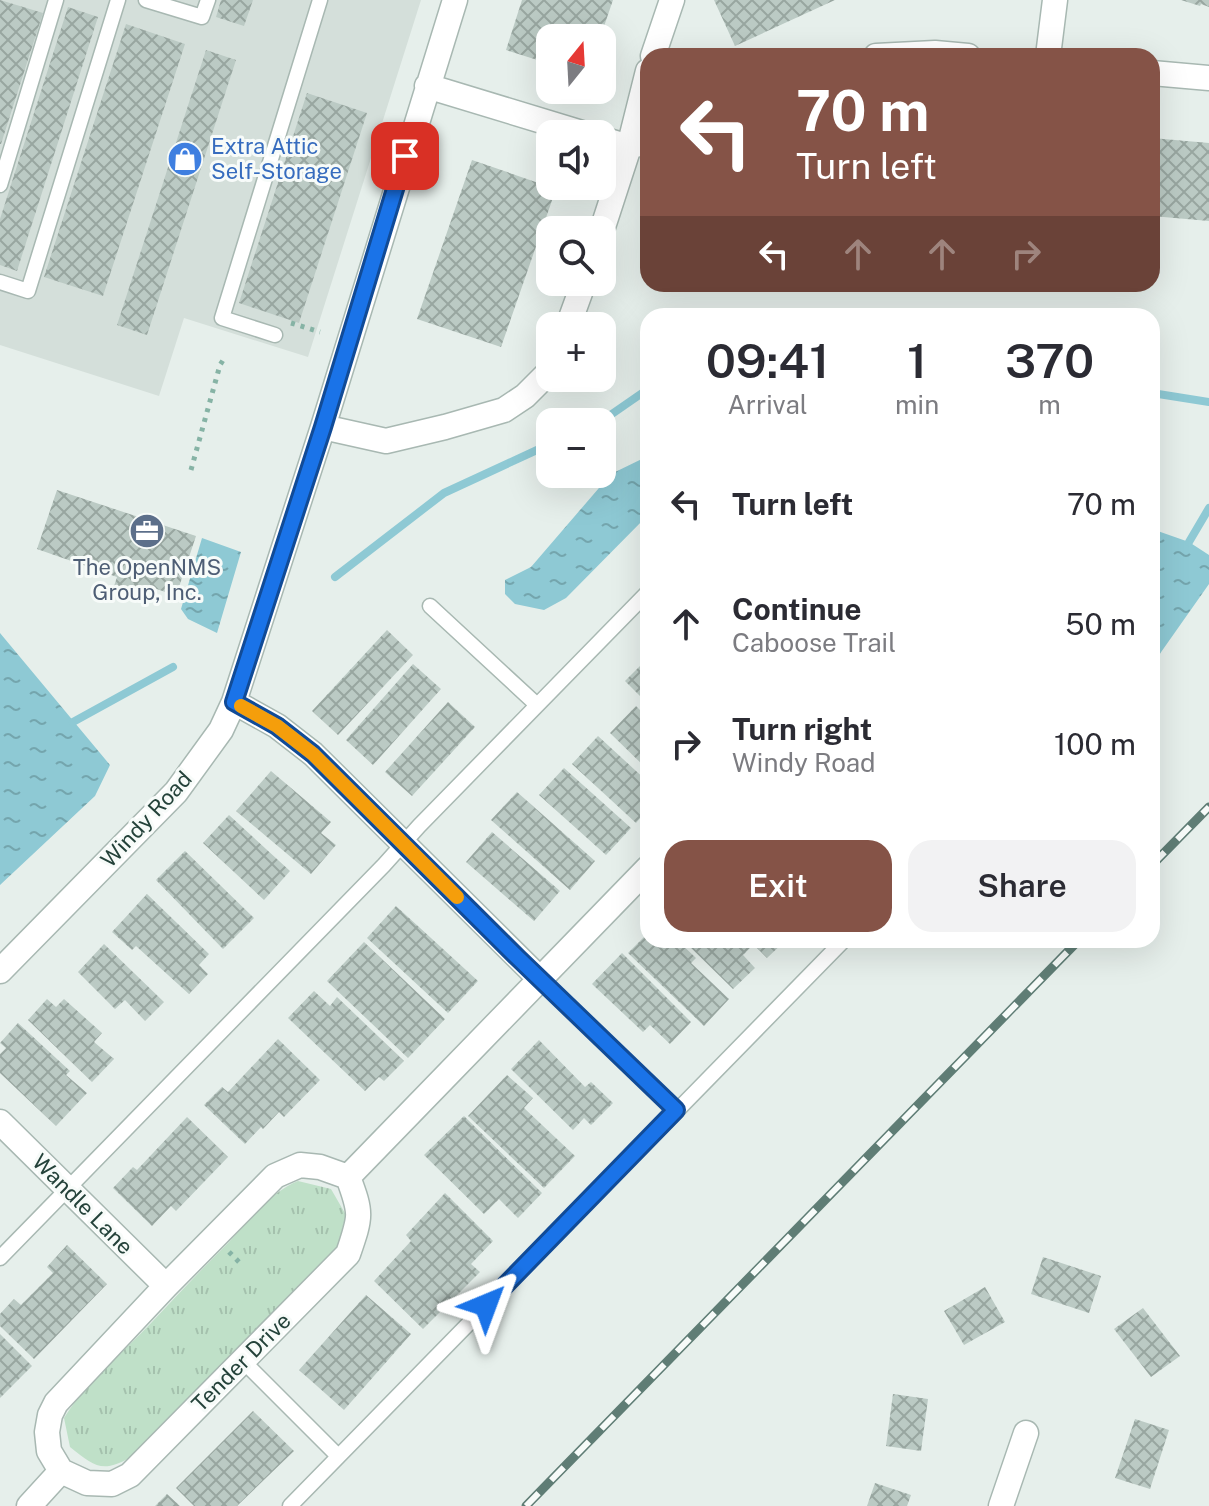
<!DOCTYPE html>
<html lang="en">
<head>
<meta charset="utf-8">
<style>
	:root { --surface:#fff; --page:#f2f2f3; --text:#2b2b33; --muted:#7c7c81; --accent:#855347 }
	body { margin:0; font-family:"Public Sans",sans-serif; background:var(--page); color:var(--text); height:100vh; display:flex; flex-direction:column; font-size:30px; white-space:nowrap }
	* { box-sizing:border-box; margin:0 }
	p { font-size:26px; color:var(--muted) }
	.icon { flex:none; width:44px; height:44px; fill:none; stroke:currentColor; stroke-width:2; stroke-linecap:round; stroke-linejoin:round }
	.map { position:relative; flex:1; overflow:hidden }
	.details { position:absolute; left:640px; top:308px; width:520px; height:640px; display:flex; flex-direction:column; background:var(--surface); border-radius:24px; box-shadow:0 8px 32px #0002 }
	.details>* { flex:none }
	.hud { position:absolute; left:640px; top:48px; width:520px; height:244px; border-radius:24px; box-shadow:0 8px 32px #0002; background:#855347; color:#fff; overflow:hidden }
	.needle { width:52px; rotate:18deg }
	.controls { position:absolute; left:536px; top:24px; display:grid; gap:16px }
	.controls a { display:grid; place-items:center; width:80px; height:80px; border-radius:16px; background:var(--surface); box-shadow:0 8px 32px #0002; font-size:40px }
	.pin { position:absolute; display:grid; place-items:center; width:68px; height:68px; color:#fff; margin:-34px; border-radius:16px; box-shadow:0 4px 12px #0006 }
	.me { position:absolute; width:88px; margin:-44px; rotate:44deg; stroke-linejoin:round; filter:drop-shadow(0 0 6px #0008) }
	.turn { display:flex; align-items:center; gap:28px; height:168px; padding:0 24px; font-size:36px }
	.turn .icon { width:104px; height:104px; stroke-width:2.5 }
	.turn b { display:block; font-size:56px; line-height:68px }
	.lanes { display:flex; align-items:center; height:76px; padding:0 24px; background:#0003; justify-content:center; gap:40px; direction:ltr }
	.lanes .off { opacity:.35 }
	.eta { display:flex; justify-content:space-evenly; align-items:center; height:136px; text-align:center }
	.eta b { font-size:48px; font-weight:600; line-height:56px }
	.primary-button { display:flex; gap:16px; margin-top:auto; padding:16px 24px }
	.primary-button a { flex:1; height:92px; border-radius:24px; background:var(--accent); color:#fff; font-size:32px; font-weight:600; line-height:92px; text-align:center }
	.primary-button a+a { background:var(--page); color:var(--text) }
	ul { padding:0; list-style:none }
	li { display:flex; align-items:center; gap:24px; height:120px; padding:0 24px }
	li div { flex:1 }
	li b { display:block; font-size:30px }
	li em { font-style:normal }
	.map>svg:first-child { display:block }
	.built { fill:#d4dfda }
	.grass { fill:url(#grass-tufts) }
	.water { fill:url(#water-ripples) }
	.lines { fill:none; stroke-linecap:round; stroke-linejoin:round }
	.stream { stroke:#8ec9d4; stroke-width:8 }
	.building { fill:url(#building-cross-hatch) }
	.lane-casing { stroke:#a8b8b2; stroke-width:17 }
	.street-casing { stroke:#a8b8b2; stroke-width:27 }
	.path { stroke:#86b3a5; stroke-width:5; stroke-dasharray:4 6; stroke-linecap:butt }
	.lane { stroke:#fff; stroke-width:14 }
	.street { stroke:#fff; stroke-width:24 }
	.rail-casing { stroke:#5f7d75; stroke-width:9 }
	.rail { stroke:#f7fbf9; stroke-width:6; stroke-dasharray:18; stroke-linecap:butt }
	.route-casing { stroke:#114b97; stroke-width:20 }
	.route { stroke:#1a73e8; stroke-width:14 }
	.slow { stroke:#f59e0b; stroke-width:14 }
	.labels { text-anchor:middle; stroke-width:6; stroke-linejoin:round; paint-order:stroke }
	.shop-label { font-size:22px; fill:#366cbe; stroke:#f7fbf9; text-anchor:start }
	.service-label { font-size:22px; fill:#4e5e75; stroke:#f7fbf9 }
	.street-label { font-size:22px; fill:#24423a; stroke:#f7fbf9 }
</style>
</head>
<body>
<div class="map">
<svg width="1209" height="1506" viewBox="0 0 1209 1506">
	<defs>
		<pattern id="grass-tufts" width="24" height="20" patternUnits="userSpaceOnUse" patternTransform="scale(2)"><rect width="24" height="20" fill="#bfe0c8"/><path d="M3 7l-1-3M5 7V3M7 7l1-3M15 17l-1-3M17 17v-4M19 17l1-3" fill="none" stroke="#a4c1ad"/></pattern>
		<pattern id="water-ripples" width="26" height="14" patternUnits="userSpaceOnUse" patternTransform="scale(2)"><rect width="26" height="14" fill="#8ec9d4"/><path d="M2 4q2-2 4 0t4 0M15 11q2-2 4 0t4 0" fill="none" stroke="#74a5ad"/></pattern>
		<pattern id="building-cross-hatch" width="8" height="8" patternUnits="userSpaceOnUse" patternTransform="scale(2)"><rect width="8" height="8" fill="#bbcac4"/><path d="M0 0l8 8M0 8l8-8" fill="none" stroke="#98a6a0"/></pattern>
	</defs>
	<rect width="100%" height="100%" fill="#e6efeb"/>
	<path class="built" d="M0 0H421L308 357 184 318 159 396 0 345Z"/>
	<path class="grass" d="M298 1181 331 1189 346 1215 337 1248 131 1457C102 1474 94 1466 70 1447L64 1418C88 1380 121 1355 152 1322 177 1295 203 1268 229 1242 248 1221 272 1191 298 1181Z"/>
	<path class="water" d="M648 456V515L566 598 544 610 515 604 505 594V580L531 567 611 474Z
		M1152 529 1189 542 1209 555V584L1152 665Z
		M202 538 241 552 217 633 188 619 181 609Z
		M0 633 110 765 95 796 0 885Z"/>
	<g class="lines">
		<path class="stream" d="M950 316H951
			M1152 393 1209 402
			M596 422 609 416 648 389
			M1189 542 1209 508
			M335 577 444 493 550 444
			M73 722 173 667"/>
	</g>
	<path class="building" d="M0 0 43 13 1 144H0Z
		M221 0H253L244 26 216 17Z
		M522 0H613L600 38H550V64L506 50Z
		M714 0H835L735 46Z
		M1181 0H1209V7L1201 4 1200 6Z
		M68 7 98 17 17 271 0 265V219Z
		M126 24 185 44 103 296 44 277Z
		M206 50 236 60 147 335 117 325Z
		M307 93 367 113 299 323 239 303Z
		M1152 138 1209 143V221L1152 216Z
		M472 160 556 189 501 347 417 319Z
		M57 490 196 536 176 596 146 585 142 598 113 589 117 577 37 549Z
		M387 630 413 655 338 735 312 711Z
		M648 658V704L625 681Z
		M413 664 441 689 373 765 346 740Z
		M448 702 475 727 412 796 385 772Z
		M636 706 648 718V770L610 733Z
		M598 736 648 782V809L636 823 572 764Z
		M564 768 631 828 606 855 539 795Z
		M271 771 331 822 321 833 336 845 311 874 236 811Z
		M517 792 595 861 570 890 491 820Z
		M229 815 290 871 264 900 203 843Z
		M492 832 560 891 534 921 466 862Z
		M185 851 254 918 223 949 156 880Z
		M147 894 209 954 199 965 208 974 189 994 136 946 132 950 112 932Z
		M396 906 478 981 448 1013 367 938Z
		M648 933V940H665L667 942 669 940H677L696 958 691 963 729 999 704 1026 628 953Z
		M683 940H746L752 946 743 955 755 968 733 989Z
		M749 940H786L767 958Z
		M364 942 445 1019 408 1058 327 981Z
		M104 944 164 1002 145 1021 125 1000 115 1009 78 972Z
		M622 953 691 1022 670 1044 650 1025 643 1032 592 984Z
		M314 991 330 1006 337 997 404 1061 384 1081 379 1077 365 1091 288 1018Z
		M47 999 56 1007 64 999 102 1033 94 1042 114 1059 92 1082 28 1020Z
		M18 1023 70 1071 66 1075 87 1093 56 1126 0 1073V1054L6 1048 0 1043Z
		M278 1039 320 1080 284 1117 279 1112 263 1129 261 1127 245 1144 204 1105 222 1087 228 1092Z
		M539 1040 585 1087 591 1082 613 1103 591 1125 584 1118 573 1130 511 1069Z
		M507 1075 533 1098 524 1108 575 1156 544 1188 468 1116Z
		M464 1116 542 1193 518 1218 499 1199 484 1214 424 1155Z
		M187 1117 228 1157 176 1211 171 1206 152 1226 113 1188 133 1167 137 1170Z
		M445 1193 493 1241 471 1264 480 1272 423 1329 374 1281 411 1241 406 1235Z
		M67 1245 107 1284 34 1359 0 1326V1314L14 1299 21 1305 53 1273 47 1267Z
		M1043 1257 1101 1276 1089 1313 1031 1294Z
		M985 1287 1005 1322 964 1345 944 1311Z
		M366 1295 411 1334 344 1410 299 1370Z
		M1143 1308 1180 1356 1151 1377 1114 1329Z
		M0 1334 32 1366 0 1398Z
		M893 1394 928 1399 921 1451 886 1446Z
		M253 1411 294 1451 237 1506H194L176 1488Z
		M1135 1419 1169 1430 1150 1489 1115 1478Z
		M875 1483 911 1495 907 1506H867Z
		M167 1494 180 1506H155Z"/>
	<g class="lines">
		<defs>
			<path id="lane" d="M146 0 202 17 208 0
				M0 185 56 0
				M0 282 28 291 118 0
				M275 335 222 318 320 0
				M430 606 537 705
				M539 978 676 1110
				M0 1258 384 865 419 826 648 592
				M243 1361 338 1456
				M290 1506 844 940"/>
			<path id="street" d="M653 56 672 0
				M876 56 935 53 968 56
				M1048 56 1055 0
				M1152 73 1209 78
				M427 86 585 134
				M602 139 629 147 648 141
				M602 230 629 147 648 71
				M568 326 584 282
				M323 427 386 441 445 427 504 410 525 396 550 371
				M234 702 277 726 313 754 539 978
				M0 971 176 792 221 730 234 702 323 427 455 0
				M0 1122 166 1286
				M300 1165 320 1167 348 1177C362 1214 361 1216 348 1254L130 1475 112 1484 87 1483 61 1471 49 1451 47 1432 50 1415 56 1403 166 1286 275 1176Z
				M348 1177 648 868
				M29 1506 61 1471
				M1001 1506 1026 1433"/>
		</defs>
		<use href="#lane" class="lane-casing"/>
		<use href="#street" class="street-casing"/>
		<path class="path" d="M291 323 320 332
			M191 470 220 365 225 357
			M229 1252 241 1264"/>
		<use href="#lane" class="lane"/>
		<use href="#street" class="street"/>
		<defs>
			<path id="rail" d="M1152 865 1209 807
				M526 1506 1079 940"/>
		</defs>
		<use href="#rail" class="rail-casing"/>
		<use href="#rail" class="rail"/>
	</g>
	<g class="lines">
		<defs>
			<path id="route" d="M405 156 323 427 234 702 277 726 313 754 518 958 676 1110 486 1305"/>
		</defs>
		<use href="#route" class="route-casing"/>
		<use href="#route" class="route"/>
		<path class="slow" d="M241 706 277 726 313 754 457 897"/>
	</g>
	<defs>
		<symbol id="shop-disc" viewBox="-11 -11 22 22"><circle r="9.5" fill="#3f7fe0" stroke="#f7fbf9"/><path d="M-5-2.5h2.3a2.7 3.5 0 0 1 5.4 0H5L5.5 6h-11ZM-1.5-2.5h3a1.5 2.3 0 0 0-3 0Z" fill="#fff"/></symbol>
		<symbol id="office-disc" viewBox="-11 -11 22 22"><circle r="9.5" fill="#5c6f8a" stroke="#f7fbf9"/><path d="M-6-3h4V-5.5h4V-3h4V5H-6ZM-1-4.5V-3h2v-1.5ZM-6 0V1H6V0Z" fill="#fff"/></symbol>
	</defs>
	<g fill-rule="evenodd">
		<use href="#shop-disc" x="165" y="139" width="40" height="40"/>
		<use href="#office-disc" x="127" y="511" width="40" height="40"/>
	</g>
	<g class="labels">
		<g class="shop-label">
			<text x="211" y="154">Extra Attic<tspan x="211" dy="25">Self-Storage</tspan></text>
		</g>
		<g class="service-label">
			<text x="147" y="575">The OpenNMS<tspan x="147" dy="25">Group, Inc.</tspan></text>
		</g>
		<g class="street-label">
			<text transform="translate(146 819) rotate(-47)" y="8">Windy Road</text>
			<text transform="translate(83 1204) rotate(45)" y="8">Wandle Lane</text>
			<text transform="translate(241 1362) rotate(-45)" y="8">Tender Drive</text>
		</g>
	</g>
</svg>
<div class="controls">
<a><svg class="needle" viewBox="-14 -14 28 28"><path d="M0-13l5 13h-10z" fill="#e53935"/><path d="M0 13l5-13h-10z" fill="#7c7c81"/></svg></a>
<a><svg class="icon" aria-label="sound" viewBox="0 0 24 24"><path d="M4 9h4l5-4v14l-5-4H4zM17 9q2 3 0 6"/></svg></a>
<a><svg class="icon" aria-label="search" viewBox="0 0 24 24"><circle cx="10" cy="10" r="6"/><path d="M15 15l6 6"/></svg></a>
<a>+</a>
<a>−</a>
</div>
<div class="pin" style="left:405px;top:156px;background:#d93025"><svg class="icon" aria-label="arrive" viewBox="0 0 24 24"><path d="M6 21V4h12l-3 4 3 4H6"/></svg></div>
<svg class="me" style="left:486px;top:1305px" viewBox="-20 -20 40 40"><path d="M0-17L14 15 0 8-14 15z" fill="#1a73e8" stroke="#fff" stroke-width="4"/></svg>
<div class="hud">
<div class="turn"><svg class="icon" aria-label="left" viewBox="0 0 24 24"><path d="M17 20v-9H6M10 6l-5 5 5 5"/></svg><div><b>70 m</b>Turn left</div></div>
<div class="lanes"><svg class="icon" aria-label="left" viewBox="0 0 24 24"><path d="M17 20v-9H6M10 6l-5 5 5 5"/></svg><svg class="icon off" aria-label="ahead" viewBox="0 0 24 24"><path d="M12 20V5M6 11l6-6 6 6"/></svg><svg class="icon off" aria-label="ahead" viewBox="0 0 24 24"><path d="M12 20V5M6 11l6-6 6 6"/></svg><svg class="icon off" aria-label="right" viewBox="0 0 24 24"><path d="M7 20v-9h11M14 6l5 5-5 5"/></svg></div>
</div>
<section class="details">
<div class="eta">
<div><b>09:41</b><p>Arrival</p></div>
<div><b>1</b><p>min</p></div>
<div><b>370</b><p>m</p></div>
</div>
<ul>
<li><svg class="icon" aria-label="left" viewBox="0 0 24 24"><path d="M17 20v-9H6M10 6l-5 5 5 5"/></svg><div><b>Turn left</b></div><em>70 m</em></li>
<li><svg class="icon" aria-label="ahead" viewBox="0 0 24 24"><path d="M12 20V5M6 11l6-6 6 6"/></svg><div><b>Continue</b><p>Caboose Trail</p></div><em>50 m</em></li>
<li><svg class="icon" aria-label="right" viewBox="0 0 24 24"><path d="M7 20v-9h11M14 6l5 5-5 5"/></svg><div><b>Turn right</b><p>Windy Road</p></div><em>100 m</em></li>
</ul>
<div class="primary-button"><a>Exit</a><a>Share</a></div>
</section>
</div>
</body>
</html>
